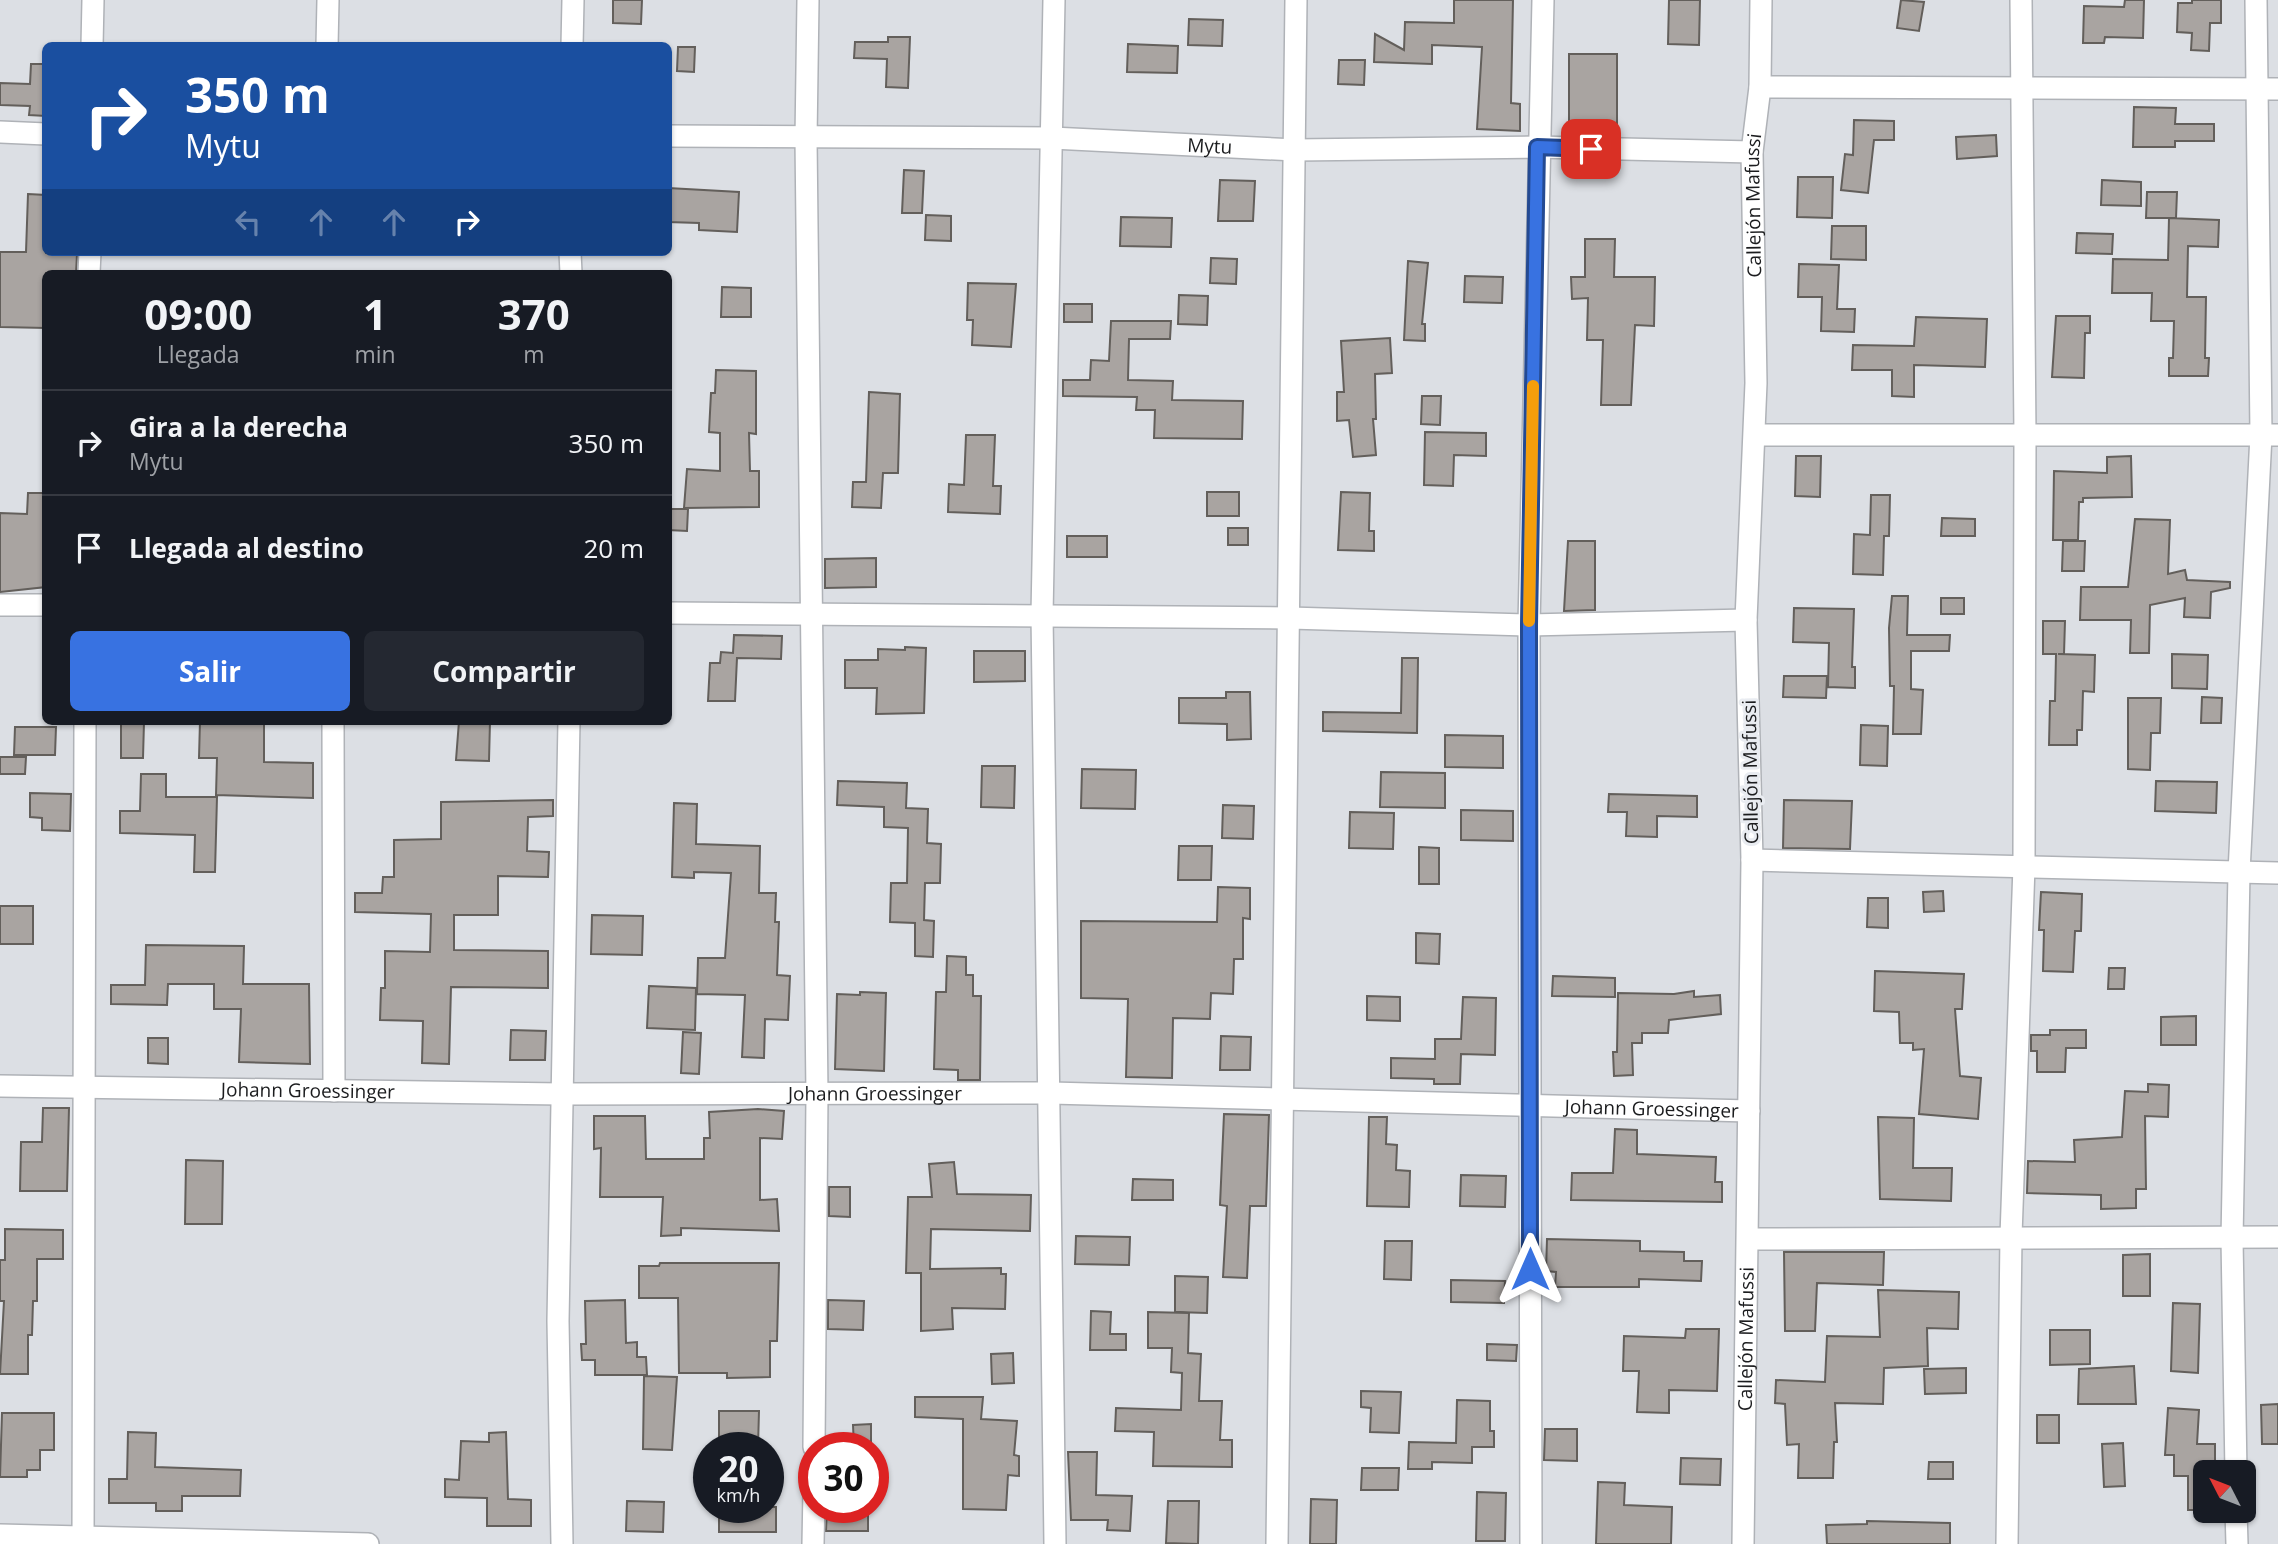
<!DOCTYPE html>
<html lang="es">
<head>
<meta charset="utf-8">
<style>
	:root { --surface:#171b24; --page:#242831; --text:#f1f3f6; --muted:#9ea1a6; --line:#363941; --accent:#3872e1 }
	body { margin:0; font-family:"Open Sans",sans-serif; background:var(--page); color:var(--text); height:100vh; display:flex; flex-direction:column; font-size:26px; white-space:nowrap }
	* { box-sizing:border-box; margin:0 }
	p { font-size:23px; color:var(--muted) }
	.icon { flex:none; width:38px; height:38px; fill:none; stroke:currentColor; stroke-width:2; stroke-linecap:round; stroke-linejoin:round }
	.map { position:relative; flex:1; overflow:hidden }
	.sheet { position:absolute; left:42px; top:270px; width:630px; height:455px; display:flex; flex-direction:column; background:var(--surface); border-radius:10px; box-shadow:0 2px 5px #0004 }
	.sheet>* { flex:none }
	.hud { position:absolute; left:42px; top:42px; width:630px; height:214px; border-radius:10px; box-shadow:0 2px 5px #0004; background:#1a4fa0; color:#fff; overflow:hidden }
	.needle { width:46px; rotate:312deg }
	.fabs { position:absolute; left:2193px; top:1460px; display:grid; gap:14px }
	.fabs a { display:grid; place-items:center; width:63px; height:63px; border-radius:10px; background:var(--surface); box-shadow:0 2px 5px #0004; font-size:35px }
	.speed { position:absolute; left:693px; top:1432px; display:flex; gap:14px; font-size:35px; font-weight:700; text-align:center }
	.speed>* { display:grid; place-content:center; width:91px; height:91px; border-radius:50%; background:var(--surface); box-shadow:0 2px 5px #0004; line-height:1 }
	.speed small { font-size:18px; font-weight:400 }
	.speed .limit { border:10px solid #d22; background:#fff; color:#111 }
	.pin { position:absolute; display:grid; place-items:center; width:60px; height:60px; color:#fff; margin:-30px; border-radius:14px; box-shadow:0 4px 10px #0006 }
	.me { position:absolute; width:77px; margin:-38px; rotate:0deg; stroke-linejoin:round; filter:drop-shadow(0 0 5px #0008) }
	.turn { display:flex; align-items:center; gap:24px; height:147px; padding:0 28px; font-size:32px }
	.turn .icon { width:91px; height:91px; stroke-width:2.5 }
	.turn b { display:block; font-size:49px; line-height:60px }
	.lanes { display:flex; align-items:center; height:66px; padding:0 28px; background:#0003; justify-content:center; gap:35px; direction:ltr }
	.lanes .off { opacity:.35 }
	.eta { display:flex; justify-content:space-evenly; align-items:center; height:119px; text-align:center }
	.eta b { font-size:42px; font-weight:700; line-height:49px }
	.cta { display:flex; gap:14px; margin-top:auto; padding:14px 28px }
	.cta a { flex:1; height:80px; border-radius:10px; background:var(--accent); color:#fff; font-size:28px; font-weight:700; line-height:80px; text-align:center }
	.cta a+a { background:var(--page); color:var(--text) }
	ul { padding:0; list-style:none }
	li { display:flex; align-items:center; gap:21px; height:105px; padding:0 28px; border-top:2px solid var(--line) }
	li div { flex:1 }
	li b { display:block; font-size:26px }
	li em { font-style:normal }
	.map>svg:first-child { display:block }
	.building { fill:#a9a4a1; stroke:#635f5b; stroke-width:2 }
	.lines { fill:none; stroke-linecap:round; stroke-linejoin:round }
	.street-casing { stroke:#afb2b7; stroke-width:24 }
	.street { stroke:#fff; stroke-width:21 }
	.route-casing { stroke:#244a92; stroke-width:18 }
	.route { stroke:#3872e1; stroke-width:12 }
	.slow { stroke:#f59e0b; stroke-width:12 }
	.labels { text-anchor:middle; stroke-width:6; stroke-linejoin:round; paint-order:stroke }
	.street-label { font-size:19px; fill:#1b1c1e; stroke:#e9ecf1 }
</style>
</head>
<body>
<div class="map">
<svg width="2278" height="1544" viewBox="0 0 2278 1544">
	<rect width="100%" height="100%" fill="#dcdfe4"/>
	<path class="building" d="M613 0H642L641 24 613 23Z
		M1454 0H1513L1511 103 1520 104V131L1477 129 1482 47 1432 45V64L1374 62 1375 34 1404 50 1405 22 1454 23Z
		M1669 0H1700L1699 45 1668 44Z
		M1901 0 1924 2 1919 31 1897 28Z
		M2125 0H2144L2143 38 2105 37 2104 43H2083L2084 6 2124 7Z
		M2192 0H2221V23H2210L2209 51 2191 50 2192 33 2177 32 2178 3H2192Z
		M1189 19 1223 20 1222 46 1188 45Z
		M888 37H910L908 88 886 87 887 59 854 58 855 42H888Z
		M1128 44 1178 46 1177 73 1127 72Z
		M678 47H695L694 72 677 71Z
		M1569 54H1617V136L1569 135Z
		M1339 60H1365L1364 85 1338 84Z
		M31 64H46V116L29 115 30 106 0 105V83L30 84Z
		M2134 107 2176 108 2175 124H2214V141H2175V147H2133Z
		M1854 120 1894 121V140H1874L1868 193 1841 190 1845 154 1853 155Z
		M1996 135 1997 156 1957 159 1956 137Z
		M904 170 924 171 922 213H902Z
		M1798 177H1833L1832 218 1797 217Z
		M1220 180 1255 181 1253 221H1218Z
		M2102 180 2141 182V206L2101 205Z
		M668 188 739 192 737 232 699 230V223L668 222Z
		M2147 192H2177L2176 218H2146Z
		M28 194 46 195V253L77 254 76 273H46V328L0 327V252H26Z
		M926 215 951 216V241L925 240Z
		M1121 217 1172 218 1171 247 1120 246Z
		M2169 218 2219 220 2218 247 2188 246 2187 297H2206L2205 358H2209L2208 376H2169V358H2173L2174 321H2151L2152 293H2112L2113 259 2168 260Z
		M1832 226H1866V260L1831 259Z
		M2077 233 2113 234 2112 254 2076 253Z
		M1585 239H1615L1614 277H1655L1654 326 1635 325 1631 405H1601L1603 340H1587L1588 298 1572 299 1571 277H1585Z
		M1211 258 1237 259 1236 284 1210 283Z
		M1408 261 1428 263 1422 324H1425V341L1404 340Z
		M1799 264 1839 265 1837 309H1855L1854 332 1821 331 1822 297H1798Z
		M1465 276 1503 277 1502 303 1464 302Z
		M968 283 1016 284 1011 347 972 345 973 320H967Z
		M722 287 751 288V317H721Z
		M1179 295 1208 296 1207 325 1178 324Z
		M1064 304H1092V322H1064Z
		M2056 316H2090V333H2085L2084 378 2052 377Z
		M1916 317 1987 319 1985 367 1914 365V397L1892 396V370H1852L1853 345 1914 346Z
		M1111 321H1171L1170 339H1129L1128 380 1173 381 1172 400 1243 401 1242 439 1154 438 1155 410H1136L1137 397 1063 396V380H1090L1091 360 1109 361Z
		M1390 338 1392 373 1375 374 1376 419H1373L1376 455 1353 457 1349 420 1337 421V392H1344L1341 341Z
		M716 370 756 371V434L749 433 750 471H759V507L684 508 687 469 720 471V433L709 432 711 393H715Z
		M869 392 900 394 898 473H883L881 508 852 507 853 482H866Z
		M1422 396H1441L1440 425 1421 424Z
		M1425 432 1486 433V456L1454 455 1453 486 1424 485Z
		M966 435H995L993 486H1001L1000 514 948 512 949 484 964 485Z
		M1796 456H1821L1820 497 1795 496Z
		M2131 456 2132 497 2083 498V502H2079L2078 540H2053L2054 471 2107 473V457Z
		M1207 492H1239V516H1207Z
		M1341 492 1370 493 1369 531H1374V551L1338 550Z
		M28 493H46V587L0 592V513L27 514Z
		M1871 495H1890L1889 536H1884L1883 575 1853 574 1854 534 1870 535Z
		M668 509H688L687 531 668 530Z
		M1942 518 1975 519V536H1941Z
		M2135 519 2170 520 2168 574 2185 570 2187 580 2230 582V588L2211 592 2210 618 2184 617 2185 598 2150 605 2149 653H2130L2131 620H2080L2081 587H2128Z
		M1228 528H1248V545H1228Z
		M1067 536H1107V557H1067Z
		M1568 541H1595V610L1564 611Z
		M2063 541H2085L2084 571H2062Z
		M876 558V587L825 588V559Z
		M1892 596H1908L1907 635H1950L1949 651H1911V689L1923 690 1921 734H1893L1894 686H1890L1889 628Z
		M1941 598H1964V614H1941Z
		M1794 608 1854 609 1852 667H1855V688L1828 687 1829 643 1793 642Z
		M2043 621H2065L2064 654H2058L2095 655 2094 692 2083 691 2082 730H2077V745H2049L2050 701H2055L2056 654H2043Z
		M734 635 782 636 781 659 737 658 735 701H708L710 663H720L721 652 733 653Z
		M905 647 926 648 924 713 876 714 877 688H845V660H878V649L905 650Z
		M974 651H1025V681L974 682Z
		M2172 654 2208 655 2207 689 2172 688Z
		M1402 658H1418L1417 733 1323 731V712L1401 713Z
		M1784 676H1827L1826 698 1783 697Z
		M1226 692H1250L1251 739 1227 740V724L1179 723V698H1226Z
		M2202 697 2222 698 2221 723H2201Z
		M2128 698H2161L2160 733H2151L2150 770 2128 769Z
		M200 721H264V762L313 763V798L216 795 217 758H199Z
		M459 721H490L489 761 456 760Z
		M121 722H144L143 758H121Z
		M1861 725 1888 726 1887 766 1860 765Z
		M15 727H56L55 755H14Z
		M1445 735 1503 736V768L1445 767Z
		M0 757H26L25 774H0Z
		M982 766H1015L1014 808 981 807Z
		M1082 769 1136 770 1135 809 1081 808Z
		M1381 772 1445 773V808L1380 807Z
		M141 774H166V797H217L215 872H194L195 835 120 833V811H140Z
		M838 781 907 783 906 808 928 809 927 843 941 844 940 883H925L924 920 934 921 933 957 915 956V923L890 922 891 883H907L908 828 884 827V807L837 805Z
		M2156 781 2217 782 2216 813 2155 811Z
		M30 793 71 794 70 831 42 830V818L30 817Z
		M1609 794 1697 796V817L1657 816V837L1626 836 1627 812H1608Z
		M553 800V816L528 817 527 851 549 852 548 877 498 876V915H454V950L548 951V988L451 987 449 1064 422 1063 423 1021 380 1020 381 988H385V951L430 952 431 914 355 912V893H382L383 877H394V840L441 839V802Z
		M1784 800 1852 801 1850 849 1783 848Z
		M674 803 697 804 696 844 760 846 759 893H776L775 922H779L777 975 790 976 788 1020 765 1019 764 1058 742 1057 745 995 697 994 698 958H725L731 873 694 872V878L672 877Z
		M1223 805 1254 806 1253 839 1222 838Z
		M1461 810 1513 811V841L1461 840Z
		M1350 812 1394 813 1393 849 1349 848Z
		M1179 846H1212L1211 880H1178Z
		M1419 847 1439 848V884H1419Z
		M1218 887 1250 888V919L1243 918V959H1234L1233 994 1211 993 1210 1019 1173 1018 1172 1078 1126 1077 1128 999 1081 998V921L1217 922Z
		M1943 891 1944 911 1924 912 1923 892Z
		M2041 892 2082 894 2081 931H2075L2073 972 2043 971 2044 930H2039Z
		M1868 898H1888V928L1867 927Z
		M0 906H33V944H0Z
		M592 915 643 916 642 955 591 954Z
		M1416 933 1440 934 1439 964 1416 963Z
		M146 945 244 946 243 984H309L310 1064 239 1062 241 1009H214V984H168L167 1005 111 1004V985H145Z
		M947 956 966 957V975H973V996H981L980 1080H958V1070L934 1069 936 992H946Z
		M2109 968H2125L2124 989H2108Z
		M1875 971 1964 974 1962 1009H1955L1960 1076 1981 1078 1978 1119 1919 1114 1924 1049 1913 1050V1043H1900L1899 1012 1874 1011Z
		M1553 976 1615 978V997L1552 996Z
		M649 986 696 988 695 1030 647 1028Z
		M1694 991V997L1720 995 1721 1014 1669 1020 1668 1033H1642V1043H1632L1633 1075 1614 1076 1613 1052H1617L1618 993 1674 994Z
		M860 992 886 993 884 1071 835 1069 837 994 860 995Z
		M1367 996 1400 997V1021L1367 1020Z
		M1463 997 1496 998 1495 1055 1461 1054 1460 1084H1434V1079L1391 1078V1058L1435 1059V1039H1461Z
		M2196 1016V1045H2161V1017Z
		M511 1030 546 1031 545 1060H510Z
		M2050 1030H2086V1048H2066L2065 1072H2037V1051H2031V1035H2050Z
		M683 1032 701 1033 699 1074 681 1073Z
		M1221 1036 1251 1037 1250 1070H1220Z
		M148 1038H168V1064L148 1063Z
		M2148 1084 2169 1085 2168 1117 2145 1116 2146 1189H2136V1208L2101 1209V1195L2027 1193 2028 1161 2075 1162 2074 1140 2122 1137 2125 1091 2148 1092Z
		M43 1108H69L67 1191H20L21 1142H42Z
		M758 1109 784 1111 782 1139 760 1138V1200L777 1199 779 1231 681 1228V1235L661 1236 663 1197H600L601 1148 594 1149V1116H645L646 1159H704V1138H710L709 1112Z
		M1224 1114 1269 1115 1266 1206H1250L1247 1278 1223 1277 1227 1206 1220 1205Z
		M1369 1117H1387L1386 1144 1397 1145 1396 1170 1410 1171 1409 1207 1367 1206Z
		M1878 1117 1914 1118 1913 1168H1952L1951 1201 1880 1199Z
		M1615 1129 1637 1130V1154L1716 1157 1715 1182H1722V1202L1571 1200 1572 1173H1613Z
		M186 1160 223 1161 222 1224H185Z
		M954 1162 957 1194 1031 1195 1030 1231 931 1229 930 1269 1001 1268V1274H1006L1005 1309 952 1308 953 1329 921 1331V1273H906L908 1197H932L929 1164Z
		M1461 1175 1506 1176 1505 1207 1460 1206Z
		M1133 1179 1173 1180V1200H1132Z
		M829 1187H850V1217L829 1216Z
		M5 1229 63 1230V1259H37V1301H33L32 1335H28V1374H0L4 1301H0V1260H5Z
		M1076 1236 1130 1237 1129 1265 1075 1264Z
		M1547 1239 1640 1241V1251L1684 1252V1261H1702L1701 1281 1639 1279V1287H1555L1556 1272 1546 1271Z
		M1385 1241H1412L1411 1280 1384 1279Z
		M1784 1252H1884L1883 1285 1817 1283 1815 1331H1785Z
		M2150 1254V1296H2123V1255Z
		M660 1263H779L777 1341H770V1377L727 1378V1373H679L678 1298H639V1266H659Z
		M1175 1276 1208 1277 1207 1313 1175 1312Z
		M1451 1280 1505 1281 1504 1303 1451 1302Z
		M1878 1290 1959 1292 1958 1329 1927 1328 1928 1366 1884 1368 1883 1404 1835 1403 1837 1442H1834L1833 1478H1798L1799 1444 1787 1445 1785 1404 1775 1403 1776 1380 1825 1382 1827 1336 1880 1337Z
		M625 1300 626 1343 637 1342V1357H646L647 1375H595V1360H582L581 1344H586L585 1301Z
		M828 1300 864 1301 863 1330 828 1329Z
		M2173 1303 2200 1304 2198 1373 2171 1371Z
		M1091 1311 1111 1312 1110 1334H1126V1350H1090Z
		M1148 1312 1189 1313 1188 1353 1201 1354 1199 1401H1222L1220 1440H1232V1467L1153 1466 1154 1432 1115 1431 1116 1408 1181 1410 1182 1373 1171 1372 1172 1348H1148Z
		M1686 1329H1719L1717 1391 1669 1390V1413L1637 1412 1639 1371H1623L1624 1336 1685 1338Z
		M2050 1330H2090V1364L2050 1365Z
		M1487 1344 1517 1345 1516 1361 1487 1360Z
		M1013 1353 1014 1383 992 1384 991 1354Z
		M2134 1366 2136 1404H2078L2079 1369Z
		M1966 1368V1393L1925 1394 1924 1369Z
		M644 1376 677 1377 672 1450 643 1449Z
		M1361 1391 1401 1392 1399 1433 1370 1432 1371 1408 1361 1407Z
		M915 1397H983L981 1419 1017 1421 1014 1455 1019 1456V1476L1008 1475 1006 1510 963 1509V1419L915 1417Z
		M1457 1400 1490 1401V1431H1494V1447H1472V1463L1432 1462V1469H1408L1409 1442 1456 1443Z
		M2278 1404V1444H2262L2261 1405Z
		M2168 1408 2199 1410 2197 1444H2215V1472H2205V1510H2188V1476H2174V1455H2165Z
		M719 1411H759L758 1447H719Z
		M2 1413H54V1450H40V1470H27V1477H0Z
		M2037 1415H2059V1443H2037Z
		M871 1424V1447H854L853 1425Z
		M1545 1429H1577V1461L1544 1460Z
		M128 1432 156 1433 155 1467 241 1470 240 1496H182V1511H156V1503H109V1479H127Z
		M506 1432 508 1499 531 1500V1526H487V1498L445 1497V1479L459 1480 461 1441 489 1442V1433Z
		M2123 1443 2125 1486 2104 1487 2102 1444Z
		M1068 1452H1097L1096 1495 1132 1496 1130 1531 1107 1530 1108 1520H1071Z
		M1681 1458 1721 1459 1720 1485 1680 1484Z
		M1929 1462H1953V1479H1928Z
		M1362 1468H1399L1398 1490H1361Z
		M1598 1482 1625 1483 1624 1505 1672 1507 1671 1544H1596Z
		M1477 1492 1506 1493 1505 1541H1476Z
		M1311 1499 1337 1500 1336 1544H1310Z
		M627 1501 664 1502 663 1532 626 1531Z
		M1168 1501H1199L1198 1544 1166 1543Z
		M719 1507H776V1532H719Z
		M827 1507H868V1531H826Z
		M1867 1521 1950 1523V1544H1827L1826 1525 1867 1524Z"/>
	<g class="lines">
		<defs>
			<g id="street">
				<path d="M808 0 806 139 817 1094 814 1447"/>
				<path d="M1054 0 1042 615 1055 1544"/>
				<path d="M92 46 93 0"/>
				<path d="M327 46 328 0"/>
				<path d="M572 46 573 0"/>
				<path d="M1760 87 2278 89"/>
				<path d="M0 132 46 134"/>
				<path id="s1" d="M668 136 1052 138 1295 150 1537 147 1752 152"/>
				<path d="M570 252 571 273"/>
				<path d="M89 273 90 252"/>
				<path d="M1755 435H2278"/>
				<path d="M0 605H46"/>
				<path d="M668 613 1290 618 1529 625 1746 620"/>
				<path d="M333 721 334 1091"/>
				<path d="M1752 860 2278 873"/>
				<path id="s2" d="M0 1086 562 1094 1051 1093 1749 1111"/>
				<path d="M1748 1239 2278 1237"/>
				<path d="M2236 1472 2232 1239 2239 872 2261 435 2256 0"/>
				<path d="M2236 1510 2237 1544"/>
				<path d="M0 1535 368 1544"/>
				<path d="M83 1544 85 721"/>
				<path d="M562 1544 558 1321 569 721"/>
				<path d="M813 1544 814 1491"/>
				<path d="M1277 1544 1296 0"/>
				<path d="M1531 1544 1529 625 1543 0"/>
				<path id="s3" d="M1743 1544 1752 860 1746 620 1756 383 1752 152 1760 87 1761 0"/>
				<path d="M2007 1544 2011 1236 2024 866 2025 436 2021 0"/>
			</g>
		</defs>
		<use href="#street" class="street-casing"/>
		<use href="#street" class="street"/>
	</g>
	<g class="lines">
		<defs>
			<path id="route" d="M1530 1269 1529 625 1537 147 1591 149"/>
		</defs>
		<use href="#route" class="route-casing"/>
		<use href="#route" class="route"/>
		<path class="slow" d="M1529 621 1533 386"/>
	</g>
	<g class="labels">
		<g class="street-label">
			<text dy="7" stroke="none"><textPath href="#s1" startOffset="542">Mytu</textPath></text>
			<text dy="7" stroke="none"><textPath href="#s3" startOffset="1339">Callejón Mafussi</textPath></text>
			<text transform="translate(1750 772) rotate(-91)" y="7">Callejón Mafussi</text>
			<text dy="7" stroke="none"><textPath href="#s2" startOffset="308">Johann Groessinger</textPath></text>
			<text dy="7" stroke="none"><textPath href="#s2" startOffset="875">Johann Groessinger</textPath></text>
			<text dy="7" stroke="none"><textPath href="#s2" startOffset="1652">Johann Groessinger</textPath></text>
			<text dy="7" stroke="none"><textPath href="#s3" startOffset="205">Callejón Mafussi</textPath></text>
		</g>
	</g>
</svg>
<div class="fabs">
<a><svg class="needle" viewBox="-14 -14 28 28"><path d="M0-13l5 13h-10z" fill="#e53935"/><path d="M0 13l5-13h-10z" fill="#9ea1a6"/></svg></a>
</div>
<div class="speed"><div>20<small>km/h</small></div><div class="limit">30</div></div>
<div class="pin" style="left:1591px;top:149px;background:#d93025"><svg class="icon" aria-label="arrive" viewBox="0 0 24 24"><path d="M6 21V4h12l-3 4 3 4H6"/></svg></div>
<svg class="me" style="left:1530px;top:1269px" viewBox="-20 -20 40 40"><path d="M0-17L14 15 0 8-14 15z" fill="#3872e1" stroke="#fff" stroke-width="4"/></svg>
<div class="hud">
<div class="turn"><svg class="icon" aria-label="right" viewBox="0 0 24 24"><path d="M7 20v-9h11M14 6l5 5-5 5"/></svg><div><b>350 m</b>Mytu</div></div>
<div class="lanes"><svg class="icon off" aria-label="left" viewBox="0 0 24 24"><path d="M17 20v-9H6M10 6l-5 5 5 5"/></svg><svg class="icon off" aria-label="ahead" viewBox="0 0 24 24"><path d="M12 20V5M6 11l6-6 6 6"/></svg><svg class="icon off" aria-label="ahead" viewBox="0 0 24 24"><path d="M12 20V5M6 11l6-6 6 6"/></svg><svg class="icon" aria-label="right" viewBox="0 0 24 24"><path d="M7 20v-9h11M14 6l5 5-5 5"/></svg></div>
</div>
<section class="sheet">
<div class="eta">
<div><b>09:00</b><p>Llegada</p></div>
<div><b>1</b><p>min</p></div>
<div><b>370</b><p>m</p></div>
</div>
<ul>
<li><svg class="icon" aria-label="right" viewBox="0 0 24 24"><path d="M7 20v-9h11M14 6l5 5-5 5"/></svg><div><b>Gira a la derecha</b><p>Mytu</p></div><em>350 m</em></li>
<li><svg class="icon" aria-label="arrive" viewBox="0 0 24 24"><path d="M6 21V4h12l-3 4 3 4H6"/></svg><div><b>Llegada al destino</b></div><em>20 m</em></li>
</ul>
<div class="cta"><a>Salir</a><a>Compartir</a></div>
</section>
</div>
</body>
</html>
